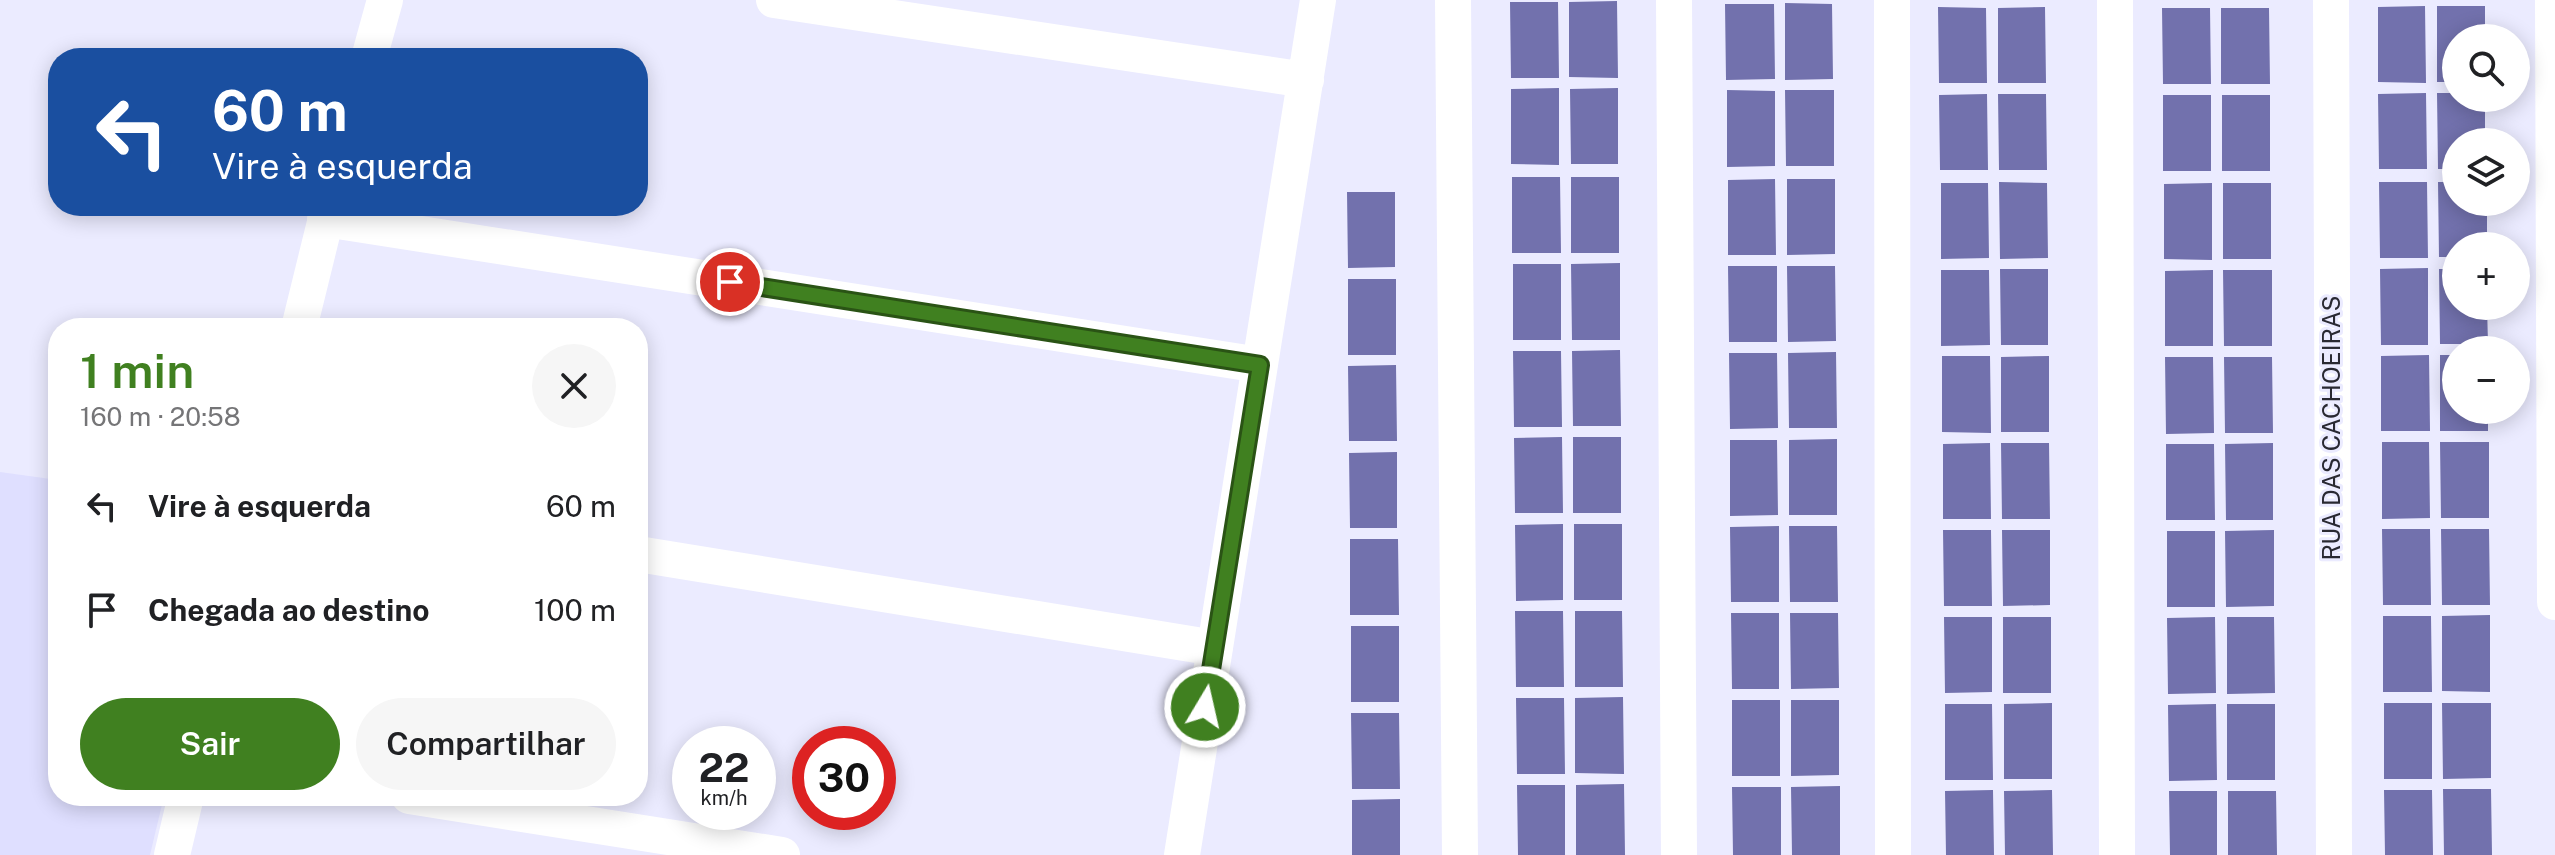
<!DOCTYPE html>
<html lang="pt">
<head>
<meta charset="utf-8">
<style>
	:root { --surface:#fff; --page:#f6f6f6; --text:#202124; --muted:#757577; --accent:#408020 }
	body { margin:0; font-family:"Public Sans",sans-serif; background:var(--page); color:var(--text); height:100vh; display:flex; flex-direction:column; font-size:30px; white-space:nowrap }
	* { box-sizing:border-box; margin:0 }
	p { font-size:26px; color:var(--muted) }
	.icon { flex:none; width:44px; height:44px; fill:none; stroke:currentColor; stroke-width:2; stroke-linecap:round; stroke-linejoin:round }
	.map { position:relative; flex:1; overflow:hidden }
	.panel { position:absolute; left:48px; top:318px; width:600px; height:488px; display:flex; flex-direction:column; background:var(--surface); border-radius:32px; box-shadow:0 4px 20px #0003 }
	.panel>* { flex:none }
	.top-card { position:absolute; left:48px; top:48px; width:600px; height:168px; border-radius:32px; box-shadow:0 4px 20px #0003; background:#1a4fa0; color:#fff; overflow:hidden }
	.fabs { position:absolute; left:2442px; top:24px; display:grid; gap:16px }
	.fabs a { display:grid; place-items:center; width:88px; height:88px; border-radius:50%; background:var(--surface); box-shadow:0 4px 20px #0003; font-size:40px }
	.speed { position:absolute; left:672px; top:726px; display:flex; gap:16px; font-size:40px; font-weight:700; text-align:center }
	.speed>* { display:grid; place-content:center; width:104px; height:104px; border-radius:50%; background:var(--surface); box-shadow:0 4px 20px #0003; line-height:1 }
	.speed small { font-size:20px; font-weight:400 }
	.speed .limit { border:12px solid #d22; background:#fff; color:#111 }
	.pin { position:absolute; display:grid; place-items:center; width:68px; height:68px; color:#fff; margin:-34px; border:4px solid #fff; border-radius:50%; box-shadow:0 2px 8px #0007 }
	.me { position:absolute; width:88px; margin:-44px; rotate:9deg; stroke-linejoin:round; filter:drop-shadow(0 0 6px #0008) }
	.turn { display:flex; align-items:center; gap:28px; height:168px; padding:0 32px; font-size:36px }
	.turn .icon { width:104px; height:104px; stroke-width:2.5 }
	.turn b { display:block; font-size:56px; line-height:68px }
	.round { display:grid; place-items:center; flex:none; width:84px; height:84px; border-radius:42px; background:var(--page) }
	.head { display:flex; align-items:center; justify-content:space-between; height:136px; padding:0 32px }
	h1 { font-size:48px; font-weight:600; line-height:60px; color:var(--accent) }
	.primary-button { display:flex; gap:16px; margin-top:auto; padding:16px 32px }
	.primary-button a { flex:1; height:92px; border-radius:48px; background:var(--accent); color:#fff; font-size:32px; font-weight:600; line-height:92px; text-align:center }
	.primary-button a+a { background:var(--page); color:var(--text) }
	ul { padding:0; list-style:none }
	li { display:flex; align-items:center; gap:24px; height:104px; padding:0 32px }
	li div { flex:1 }
	li b { display:block; font-size:30px }
	li em { font-style:normal }
	.map>svg:first-child { display:block }
	.built { fill:#dfdfff }
	.building { fill:#7271ad }
	.lines { fill:none; stroke-linecap:round; stroke-linejoin:round }
	.minor { stroke:#fff; stroke-width:36 }
	.route-casing { stroke:#2a5315; stroke-width:20 }
	.route { stroke:#408020; stroke-width:14 }
	.labels { text-anchor:middle; stroke-width:6; stroke-linejoin:round; paint-order:stroke }
	.street-label { font-size:24px; fill:#292932; stroke:#ebebff }
</style>
</head>
<body>
<div class="map">
<svg width="2555" height="855" viewBox="0 0 2555 855">
	<rect width="100%" height="100%" fill="#ebebff"/>
	<path class="built" d="M0 472 58 480V796H164L150 855H0Z"/>
	<path class="building" d="M1617 1 1618 78 1569 77V2Z
		M1510 2H1558L1559 78H1511Z
		M1785 3 1832 4 1833 79 1785 80Z
		M1725 4H1774L1775 79 1726 80Z
		M2425 6 2426 83 2378 82V7Z
		M2437 6H2485V38H2456V82H2437Z
		M1938 7 1986 8 1987 83H1939Z
		M2045 7 2046 83H1998V8Z
		M2162 8H2210L2211 84H2163Z
		M2221 8H2269L2270 84H2221Z
		M1559 88V165L1511 164V89Z
		M1618 88V164H1571L1570 89Z
		M1727 90 1775 91V166L1727 167Z
		M1785 90H1834V166H1786Z
		M2426 93 2427 169H2379L2378 94Z
		M2437 93H2456V98H2485V142H2456V169H2438Z
		M1987 94 1988 170H1940L1939 95Z
		M1998 94H2046L2047 170H1999Z
		M2163 95H2211V171H2163Z
		M2222 95H2270V171H2222Z
		M1512 177H1560L1561 253H1512Z
		M1571 177H1619V253H1571Z
		M1775 179 1776 255H1728V180Z
		M1787 179H1835V254L1787 255Z
		M1999 182 2047 183 2048 258 2000 259Z
		M2379 182H2427L2428 258H2380Z
		M2438 182H2456V202H2487V246H2456V257H2439Z
		M1941 183H1988L1989 258 1941 259Z
		M2212 183V260L2164 259V184Z
		M2223 183H2271V259H2223Z
		M1347 192H1395V267L1348 268Z
		M1620 263V340H1572L1571 264Z
		M1513 264H1561V340H1513Z
		M1728 266H1777V342H1729Z
		M1787 266H1835L1836 341 1788 342Z
		M2428 268V345H2381L2380 269Z
		M2000 269H2048V345H2001Z
		M2439 269H2456V306H2487L2488 344H2440Z
		M1941 270H1989L1990 345 1941 346Z
		M2213 270V346H2165V271Z
		M2223 270H2272V346H2224Z
		M1348 279H1396V355H1348Z
		M1620 350 1621 426H1573L1572 351Z
		M1513 351H1561L1562 427H1514Z
		M1836 352 1837 428H1789L1788 353Z
		M1729 353H1777L1778 428 1730 429Z
		M2429 355 2430 431H2381V356Z
		M2440 355H2456V410H2488V431H2440Z
		M1942 356H1990L1991 433 1942 432Z
		M2049 356V432H2001V357Z
		M2165 357H2213L2214 433 2166 434Z
		M2224 357H2272L2273 433H2225Z
		M1396 365 1397 441H1349L1348 366Z
		M1562 437 1563 513H1515L1514 438Z
		M1573 437H1621V513H1573Z
		M1837 439V515H1789V440Z
		M1730 440H1777L1778 515 1730 516Z
		M2382 442H2429L2430 518 2382 519Z
		M2440 442H2489V518H2441Z
		M1990 443 1991 519H1943V444Z
		M2001 443H2049L2050 519H2002Z
		M2273 443V520H2226L2225 444Z
		M2166 444H2214L2215 520H2166Z
		M1397 452V528H1350L1349 453Z
		M1563 524V600L1516 601 1515 525Z
		M1574 524H1622V600H1574Z
		M1779 526V602H1731L1730 527Z
		M1789 526H1837L1838 602H1790Z
		M2382 529H2430L2431 605H2383Z
		M2441 529H2489L2490 605H2442Z
		M1943 530H1991L1992 606H1944Z
		M2002 530H2050V605L2003 606Z
		M2274 530V606L2226 607 2225 531Z
		M2167 531H2215V607H2167Z
		M1350 539H1398L1399 615H1350Z
		M1515 611H1563L1564 687H1516Z
		M1575 611H1622L1623 687H1575Z
		M1731 613H1779V689H1732Z
		M1790 613H1838L1839 688 1791 689Z
		M2490 615V692L2442 691V616Z
		M2383 616H2431L2432 692H2383Z
		M1944 617H1992V692L1945 693Z
		M2003 617H2051V693H2003Z
		M2215 617 2216 693 2168 694 2167 618Z
		M2227 617H2274L2275 693 2227 694Z
		M1351 626H1399V702H1351Z
		M1623 697 1624 774 1575 773V698Z
		M1516 698H1564L1565 774H1517Z
		M1732 700H1780V776H1732Z
		M1791 700H1839V775L1791 776Z
		M2052 703V779H2004V704Z
		M2384 703H2432V779H2384Z
		M2442 703H2491V778L2443 779Z
		M1945 704H1992L1993 780H1945Z
		M2216 704 2217 780 2169 781 2168 705Z
		M2227 704H2275V780H2227Z
		M1351 713H1399L1400 789H1352Z
		M1624 784 1625 855H1576V785Z
		M1517 785H1565V855H1518Z
		M1840 786V855H1792L1791 787Z
		M1732 787H1781V855H1733Z
		M2443 789H2491L2492 855H2444Z
		M1993 790 1994 855H1946L1945 791Z
		M2052 790 2053 855H2005L2004 791Z
		M2384 790H2432L2433 855H2385Z
		M2169 791H2217V855H2170Z
		M2228 791H2276L2277 855H2228Z
		M1400 799V855H1352V800Z"/>
	<g class="lines">
		<path class="minor" d="M774 0 1306 80
			M1453 0 1460 855
			M1674 0 1679 855
			M1892 0 1893 855
			M2115 0 2117 855
			M2331 0 2334 855
			M2553 0 2555 602
			M369 58 385 0
			M325 219 1260 365
			M299 328 329 206
			M638 554 1215 648
			M409 796 782 855
			M172 855 186 796
			M1182 855 1318 0"/>
	</g>
	<g class="lines">
		<defs>
			<path id="route" d="M730 282 1260 365 1205 707"/>
		</defs>
		<use href="#route" class="route-casing"/>
		<use href="#route" class="route"/>
	</g>
	<g class="labels">
		<g class="street-label">
			<text transform="translate(2332 428) rotate(-90)" y="8">RUA DAS CACHOEIRAS</text>
		</g>
	</g>
</svg>
<div class="fabs">
<a><svg class="icon" aria-label="search" viewBox="0 0 24 24"><circle cx="10" cy="10" r="6"/><path d="M15 15l6 6"/></svg></a>
<a><svg class="icon" aria-label="layers" viewBox="0 0 24 24"><path d="M12 4l9 5-9 5-9-5zM3 14l9 5 9-5"/></svg></a>
<a>+</a>
<a>−</a>
</div>
<div class="speed"><div>22<small>km/h</small></div><div class="limit">30</div></div>
<div class="pin" style="left:730px;top:282px;background:#d93025"><svg class="icon" aria-label="arrive" viewBox="0 0 24 24"><path d="M6 21V4h12l-3 4 3 4H6"/></svg></div>
<svg class="me" style="left:1205px;top:707px" viewBox="-20 -20 40 40"><circle r="17" fill="#408020" stroke="#fff" stroke-width="3"/><path d="M0-11L8 9 0 5-8 9z" fill="#fff"/></svg>
<div class="top-card">
<div class="turn"><svg class="icon" aria-label="left" viewBox="0 0 24 24"><path d="M17 20v-9H6M10 6l-5 5 5 5"/></svg><div><b>60 m</b>Vire à esquerda</div></div>
</div>
<section class="panel">
<div class="head"><div><h1>1 min</h1><p>160 m · 20:58</p></div><a class="round"><svg class="icon" aria-label="close" viewBox="0 0 24 24"><path d="M6 6l12 12M18 6L6 18"/></svg></a></div>
<ul>
<li><svg class="icon" aria-label="left" viewBox="0 0 24 24"><path d="M17 20v-9H6M10 6l-5 5 5 5"/></svg><div><b>Vire à esquerda</b></div><em>60 m</em></li>
<li><svg class="icon" aria-label="arrive" viewBox="0 0 24 24"><path d="M6 21V4h12l-3 4 3 4H6"/></svg><div><b>Chegada ao destino</b></div><em>100 m</em></li>
</ul>
<div class="primary-button"><a>Sair</a><a>Compartilhar</a></div>
</section>
</div>
</body>
</html>
